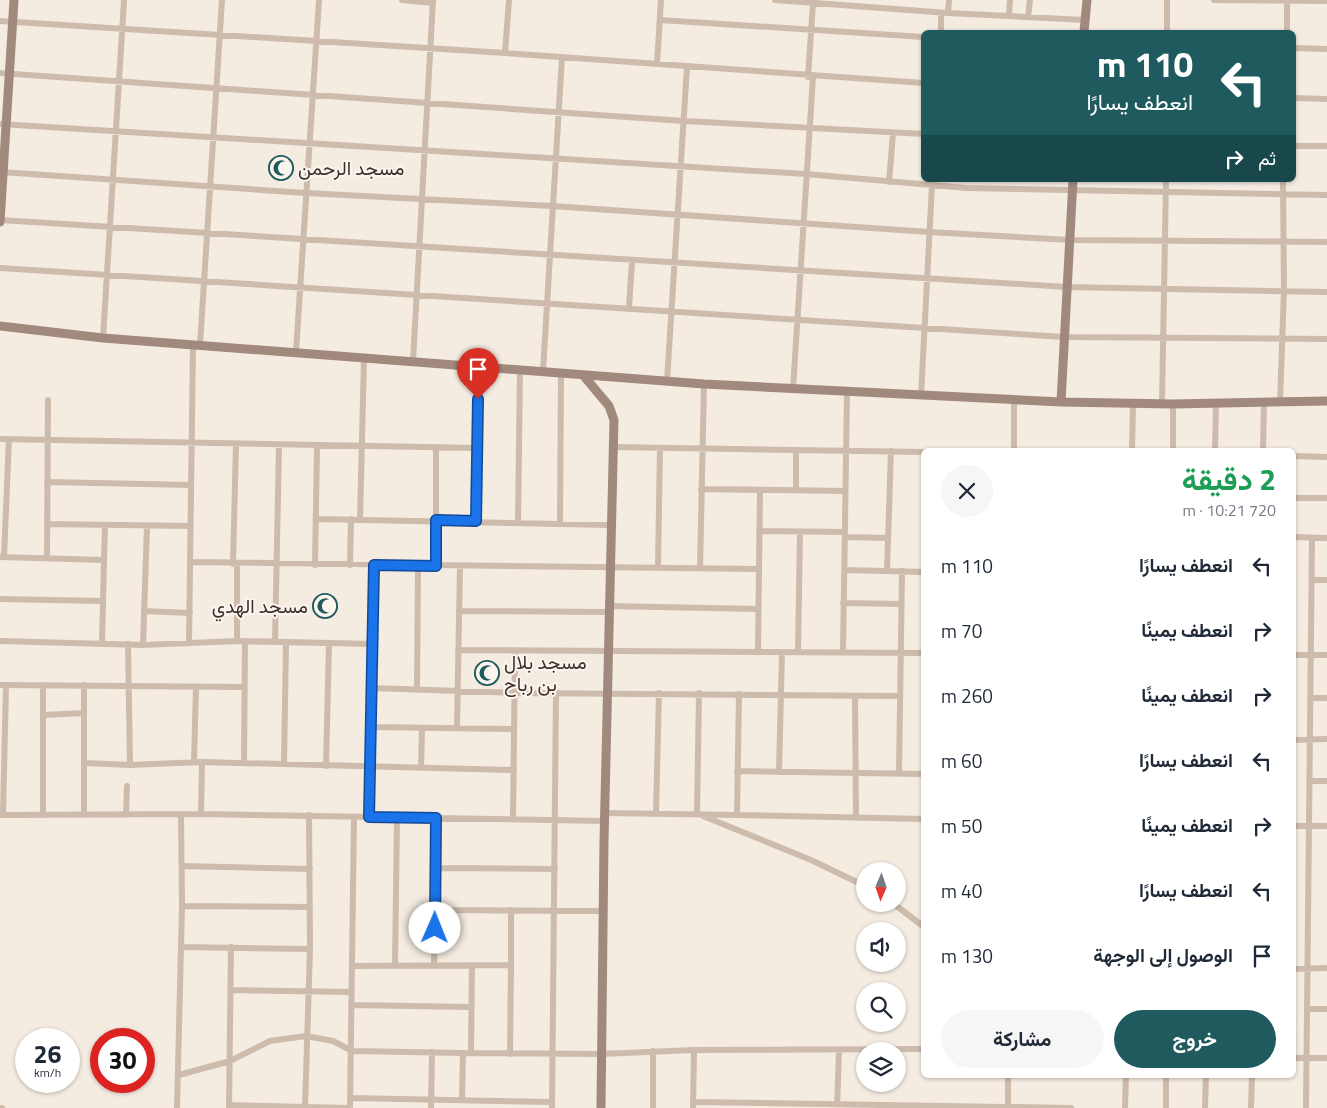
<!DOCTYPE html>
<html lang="ar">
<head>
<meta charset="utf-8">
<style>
	:root { --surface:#fff; --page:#f6f6f7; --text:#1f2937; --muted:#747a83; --accent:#1f5a5e }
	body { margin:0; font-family:"Titillium Web",Vazirmatn,sans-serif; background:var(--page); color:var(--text); direction:rtl; height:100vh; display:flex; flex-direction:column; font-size:19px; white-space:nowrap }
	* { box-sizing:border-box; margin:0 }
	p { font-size:16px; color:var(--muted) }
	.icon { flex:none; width:28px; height:28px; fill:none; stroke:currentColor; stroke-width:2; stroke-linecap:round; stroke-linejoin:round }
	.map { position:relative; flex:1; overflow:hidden; direction:ltr }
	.panel { position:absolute; left:921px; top:448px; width:375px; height:630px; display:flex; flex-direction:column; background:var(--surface); border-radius:8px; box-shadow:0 1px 4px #0004; direction:rtl }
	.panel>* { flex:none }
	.guide { position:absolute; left:921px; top:30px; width:375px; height:152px; border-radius:8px; box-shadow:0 1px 4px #0004; direction:rtl; background:#1f5a5e; color:#fff; overflow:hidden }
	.needle { width:32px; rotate:182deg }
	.fabs { position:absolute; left:856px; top:862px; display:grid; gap:10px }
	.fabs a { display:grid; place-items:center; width:50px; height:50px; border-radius:50%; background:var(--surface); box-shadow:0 1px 4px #0004; font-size:25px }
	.speed { position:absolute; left:15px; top:1028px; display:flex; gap:10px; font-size:25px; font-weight:700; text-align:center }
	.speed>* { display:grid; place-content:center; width:65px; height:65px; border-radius:50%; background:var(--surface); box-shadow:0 1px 4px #0004; line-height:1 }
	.speed small { font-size:12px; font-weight:400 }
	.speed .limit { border:8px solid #d22; background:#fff; color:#111 }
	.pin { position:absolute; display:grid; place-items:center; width:42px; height:42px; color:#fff; margin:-51px -21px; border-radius:50% 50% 50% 0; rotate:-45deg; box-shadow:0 0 5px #0007 }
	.pin .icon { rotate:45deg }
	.me { position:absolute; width:55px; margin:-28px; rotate:1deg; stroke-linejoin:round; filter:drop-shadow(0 0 4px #0008) }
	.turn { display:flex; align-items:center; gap:18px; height:105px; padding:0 20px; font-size:22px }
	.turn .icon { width:65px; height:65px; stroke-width:2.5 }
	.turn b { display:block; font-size:35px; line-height:42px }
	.then { display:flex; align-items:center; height:48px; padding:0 20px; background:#0003; gap:10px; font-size:19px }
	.round { display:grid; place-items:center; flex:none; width:52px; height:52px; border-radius:26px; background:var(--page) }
	.head { display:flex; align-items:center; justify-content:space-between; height:85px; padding:0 20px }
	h1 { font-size:30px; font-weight:700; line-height:38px; color:#1e9e55 }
	.cta { display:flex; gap:10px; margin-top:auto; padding:10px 20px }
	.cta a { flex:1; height:58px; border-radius:30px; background:var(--accent); color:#fff; font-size:20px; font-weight:700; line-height:58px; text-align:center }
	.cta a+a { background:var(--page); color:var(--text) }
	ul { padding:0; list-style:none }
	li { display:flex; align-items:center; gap:15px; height:65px; padding:0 20px }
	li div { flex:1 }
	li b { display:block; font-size:19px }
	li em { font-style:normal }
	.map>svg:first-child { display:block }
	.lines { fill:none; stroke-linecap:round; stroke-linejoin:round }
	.street { stroke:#cdbbac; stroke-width:6 }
	.secondary { stroke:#a18a7d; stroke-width:9 }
	.route-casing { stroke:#114b97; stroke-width:12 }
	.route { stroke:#1a73e8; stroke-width:9 }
	.labels { text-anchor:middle; stroke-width:4; stroke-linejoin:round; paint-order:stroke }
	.poi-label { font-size:19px; fill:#3b302b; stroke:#fbf5ee; text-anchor:start }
</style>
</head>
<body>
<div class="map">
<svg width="1327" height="1108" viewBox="0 0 1327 1108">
	<rect width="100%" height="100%" fill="#f4ebe1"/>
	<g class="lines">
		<path class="street" d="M402 0 433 3
			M775 0 948 13 1085 20
			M1214 0 1327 1
			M1287 0V32
			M948 13 949 0
			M1009 16 1010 0
			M1028 17 1030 0
			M660 20 924 37
			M0 21 505 53 924 83
			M941 32V13
			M1167 32V0
			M1294 48 1327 49
			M505 53 509 0
			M657 64 661 0
			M0 73 684 121 924 134
			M808 77 813 3
			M1294 98 1327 99
			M0 124 806 174 966 188 1327 195
			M1294 146H1327
			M1 172 306 193 552 206 929 232 1069 240 1327 242
			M889 182 893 133
			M0 220 1066 287 1327 292
			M0 268 1064 337 1327 339
			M629 307 632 261
			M103 338 124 0
			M200 345 222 0
			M296 352 319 0
			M413 361 433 0
			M543 371 562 57
			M667 381 687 67
			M793 389 813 77
			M921 396 932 185
			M1280 402 1284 290 1283 180
			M1162 404 1166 180
			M0 439 477 448
			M613 447 924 452
			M1014 450V400
			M1132 450 1133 403
			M1173 450V404
			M1215 450 1216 404
			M1263 450 1264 402
			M1294 456 1327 457
			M47 482 191 485
			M701 489 845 491
			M796 490V450
			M1294 498H1327
			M316 519 611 525
			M360 520 364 358
			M476 521 479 366
			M518 523 520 369
			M560 523 561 373
			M47 524 191 526
			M759 531 845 532
			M845 537 888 538
			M1294 537 1327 538
			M0 557 104 560 105 525
			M4 557 9 439
			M47 558 48 400
			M191 562 758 569
			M233 564 236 444
			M237 564V641
			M315 565 317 446
			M350 565 351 519
			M436 566V447
			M658 568 660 448
			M700 568 704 384
			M844 570 924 572
			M887 571 891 451
			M1313 580H1327
			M0 599 103 601
			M843 603 901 604
			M608 606 758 609
			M144 611 190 613
			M459 611 608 612
			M0 641 143 645 237 641 373 644
			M189 641 193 344
			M275 642 279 446
			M102 643 104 560
			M128 644 130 765
			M143 645 147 526
			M458 650 924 653
			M758 651 760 490
			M798 651 800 532
			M843 652 847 392
			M1294 655H1327
			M0 685 244 687
			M372 688 515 693 899 696
			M417 689 418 566
			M855 696 856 817
			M1310 698H1327
			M44 715 84 713
			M371 727 514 729
			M457 728 460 566
			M1294 740 1327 739
			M194 762 196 687
			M85 763 130 765 202 762 514 770
			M244 763 245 641
			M284 764 286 642
			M326 766 329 643
			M421 768 422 728
			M737 771 924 774
			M779 772 782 652
			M899 773 902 571
			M1310 781H1327
			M604 813 737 815 739 694
			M656 813 659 693
			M201 814 202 762
			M697 814 699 693
			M0 815 201 814 604 821
			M3 815 6 685
			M43 815V685
			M84 815V685
			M126 815 127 786
			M737 815 924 819
			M703 816 811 860 865 886
			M369 817 374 565
			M513 819 515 651
			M1294 826H1327
			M182 866 310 869
			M436 868 555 869
			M894 904 924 927
			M182 906 310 907
			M436 910 603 911
			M181 947 310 949
			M395 965 397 818
			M434 965 436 818
			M511 965V910
			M352 966 511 965 510 1054
			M1294 969 1327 968
			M231 990 351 992
			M351 1005 471 1007
			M1307 1009H1327
			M471 1053 472 965
			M1294 1058H1327
			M179 1075 230 1061 270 1041 306 1036 333 1041 352 1051 463 1053 601 1054 694 1050 924 1049
			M350 1098 552 1102
			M462 1100 463 1053
			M694 1102 1071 1108
			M229 1105 348 1108
			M305 1107 310 949 309 815
			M0 1108H2
			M177 1108 182 906 181 814
			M229 1108 231 947
			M350 1108 354 817
			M431 1108 432 1052
			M552 1108 556 692
			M653 1108V1051
			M693 1108 694 1050
			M837 1108 839 1051
			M1008 1108V1075
			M1125 1108 1126 1075
			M1166 1108V1075
			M1205 1108 1206 1075
			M1251 1108 1252 1075
			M1306 1108 1312 538"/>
		<path class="secondary" d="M1084 32 1087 0
			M0 222 14 0
			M0 326 103 338 704 384 1061 402 1173 404 1327 401
			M583 375 609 406 614 420 604 842 601 1108
			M1061 402 1073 180"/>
	</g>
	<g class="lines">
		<defs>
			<path id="route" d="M435 928 436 818 369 817 374 565 436 566V520L476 521 478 399"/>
		</defs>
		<use href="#route" class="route-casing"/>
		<use href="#route" class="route"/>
	</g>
	<defs>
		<symbol id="mosque-ring" viewBox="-11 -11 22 22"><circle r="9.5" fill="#fbf5ee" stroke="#1f5a5e" stroke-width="1.5"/><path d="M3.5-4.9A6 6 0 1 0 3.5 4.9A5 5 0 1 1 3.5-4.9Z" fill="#1f5a5e"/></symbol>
	</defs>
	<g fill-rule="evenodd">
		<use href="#mosque-ring" x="267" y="154" width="28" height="28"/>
		<use href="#mosque-ring" x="311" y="592" width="28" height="28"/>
		<use href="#mosque-ring" x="473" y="659" width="28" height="28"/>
	</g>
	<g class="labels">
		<g class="poi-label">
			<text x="298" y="175">مسجد الرحمن</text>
			<text x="308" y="613" text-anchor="end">مسجد الهدي</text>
			<text x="504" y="669">مسجد بلال<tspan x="504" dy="22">بن رباح</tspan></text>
		</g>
	</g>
</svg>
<div class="fabs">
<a><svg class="needle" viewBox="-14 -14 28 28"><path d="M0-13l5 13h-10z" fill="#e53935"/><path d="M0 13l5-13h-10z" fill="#747a83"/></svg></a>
<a><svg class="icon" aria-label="sound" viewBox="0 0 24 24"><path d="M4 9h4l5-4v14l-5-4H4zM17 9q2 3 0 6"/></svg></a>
<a><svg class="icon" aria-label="search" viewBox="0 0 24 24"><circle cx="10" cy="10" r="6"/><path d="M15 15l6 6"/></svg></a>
<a><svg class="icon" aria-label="layers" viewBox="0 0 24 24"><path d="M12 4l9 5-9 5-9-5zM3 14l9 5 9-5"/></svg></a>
</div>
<div class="speed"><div>26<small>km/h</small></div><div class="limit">30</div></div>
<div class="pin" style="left:478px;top:399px;background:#d93025"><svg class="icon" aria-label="arrive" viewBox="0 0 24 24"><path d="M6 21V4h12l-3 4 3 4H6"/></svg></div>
<svg class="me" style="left:435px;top:928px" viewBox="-20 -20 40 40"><circle r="19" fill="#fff"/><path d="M0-13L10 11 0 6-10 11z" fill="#1a73e8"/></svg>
<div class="guide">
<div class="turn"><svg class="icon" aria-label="left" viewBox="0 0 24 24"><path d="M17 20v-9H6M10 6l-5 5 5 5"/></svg><div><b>110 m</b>انعطف يسارًا</div></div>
<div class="then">ثم<svg class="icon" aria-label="right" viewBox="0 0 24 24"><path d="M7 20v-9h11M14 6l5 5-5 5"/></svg></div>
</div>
<section class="panel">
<div class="head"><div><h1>2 دقيقة</h1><p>720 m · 10:21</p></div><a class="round"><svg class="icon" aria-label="close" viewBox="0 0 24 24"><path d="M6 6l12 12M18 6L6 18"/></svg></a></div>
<ul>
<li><svg class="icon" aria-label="left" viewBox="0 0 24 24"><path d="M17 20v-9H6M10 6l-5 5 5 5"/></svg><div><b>انعطف يسارًا</b></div><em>110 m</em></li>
<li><svg class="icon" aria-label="right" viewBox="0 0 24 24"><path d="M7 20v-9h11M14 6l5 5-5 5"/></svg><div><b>انعطف يمينًا</b></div><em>70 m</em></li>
<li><svg class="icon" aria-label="right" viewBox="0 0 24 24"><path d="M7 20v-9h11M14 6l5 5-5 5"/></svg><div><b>انعطف يمينًا</b></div><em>260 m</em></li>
<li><svg class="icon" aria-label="left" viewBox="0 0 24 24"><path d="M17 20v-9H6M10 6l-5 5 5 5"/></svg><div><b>انعطف يسارًا</b></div><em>60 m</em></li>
<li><svg class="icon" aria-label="right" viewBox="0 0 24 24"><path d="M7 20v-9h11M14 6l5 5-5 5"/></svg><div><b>انعطف يمينًا</b></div><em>50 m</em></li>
<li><svg class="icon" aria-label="left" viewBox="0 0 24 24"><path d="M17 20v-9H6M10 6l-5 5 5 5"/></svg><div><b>انعطف يسارًا</b></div><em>40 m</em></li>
<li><svg class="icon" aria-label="arrive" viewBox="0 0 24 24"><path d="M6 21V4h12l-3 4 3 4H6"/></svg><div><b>الوصول إلى الوجهة</b></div><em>130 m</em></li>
</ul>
<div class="cta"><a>خروج</a><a>مشاركة</a></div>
</section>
</div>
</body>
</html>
